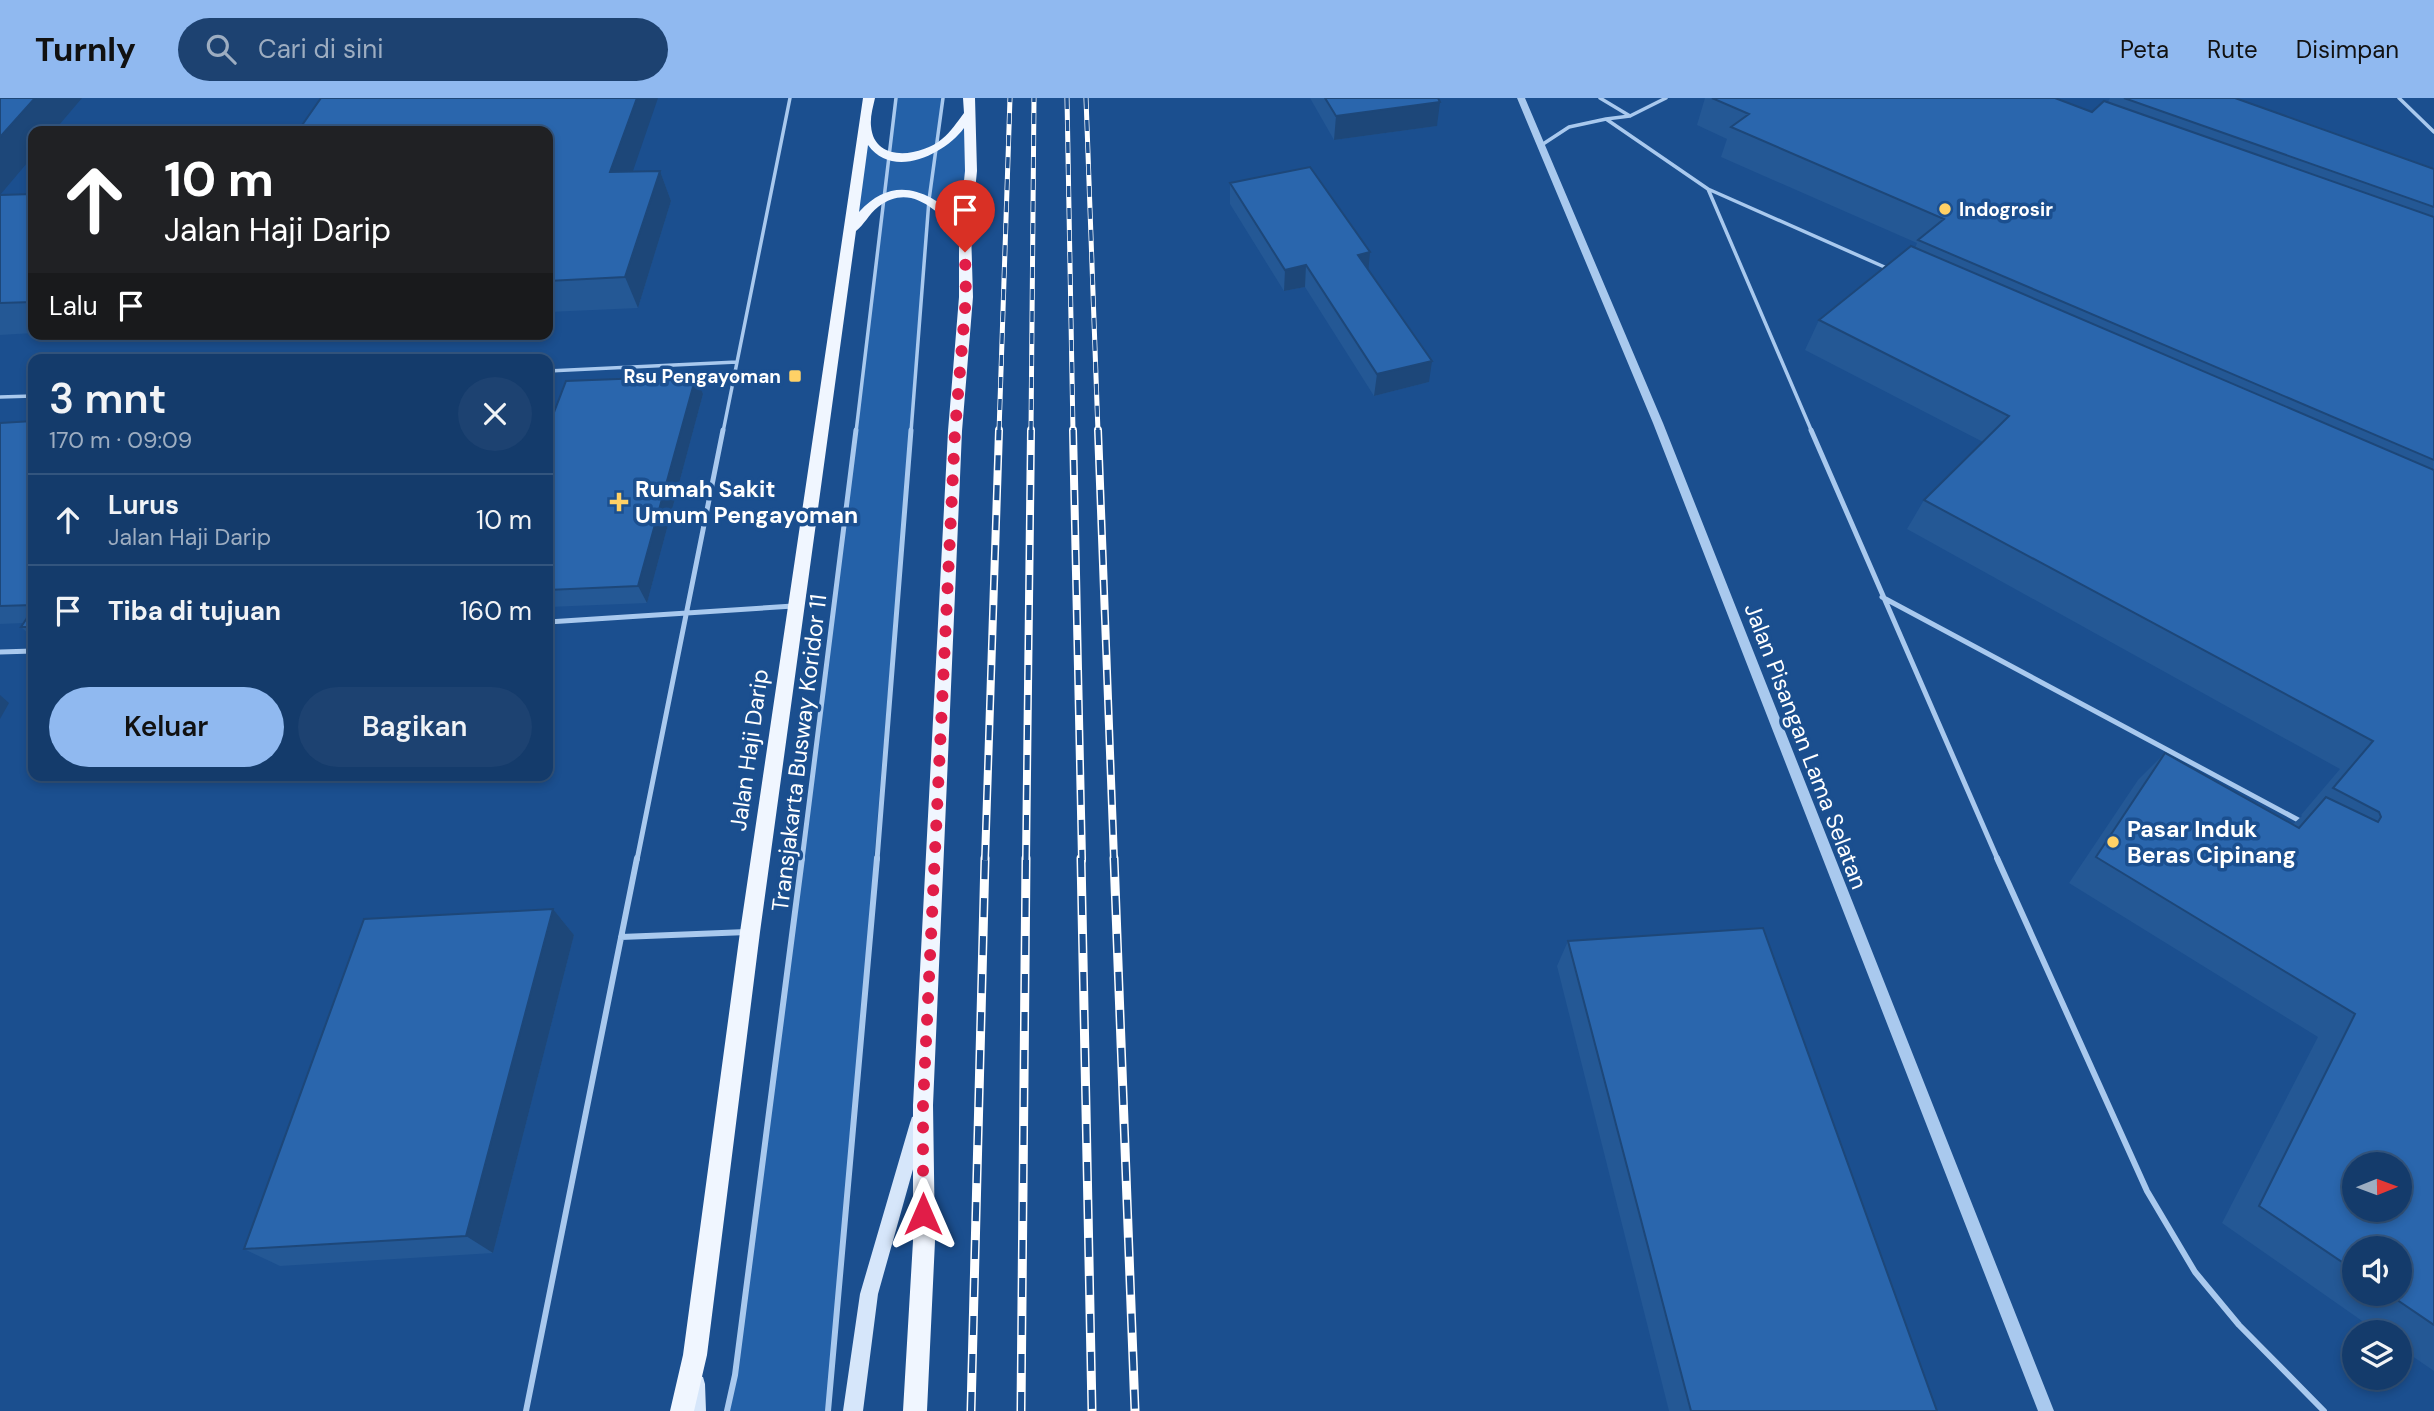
<!DOCTYPE html>
<html lang="id">
<head>
<meta charset="utf-8">
<style>
	:root { --surface:#143b6b; --page:#1d4271; --text:#f1f3f6; --muted:#9dadc1; --line:#33557e; --accent:#90b9f0 }
	body { margin:0; font-family:"DM Sans",sans-serif; background:var(--page); color:var(--text); height:100vh; display:flex; flex-direction:column; font-size:26px; white-space:nowrap }
	* { box-sizing:border-box; margin:0 }
	p { font-size:23px; color:var(--muted) }
	.icon { flex:none; width:38px; height:38px; fill:none; stroke:currentColor; stroke-width:2; stroke-linecap:round; stroke-linejoin:round }
	.map { position:relative; flex:1; overflow:hidden }
	.side { position:absolute; left:28px; top:256px; width:525px; height:427px; display:flex; flex-direction:column; background:var(--surface); border-radius:14px; box-shadow:0 4px 10px #0003,0 0 0 2px var(--line) }
	.side>* { flex:none }
	.banner { position:absolute; left:28px; top:28px; width:525px; height:214px; border-radius:14px; box-shadow:0 4px 10px #0003,0 0 0 2px var(--line); background:#202124; color:#fff; overflow:hidden }
	.needle { width:46px; rotate:89deg }
	.tools { position:absolute; left:2342px; top:1054px; display:grid; gap:14px }
	.tools a { display:grid; place-items:center; width:70px; height:70px; border-radius:50%; background:var(--surface); box-shadow:0 4px 10px #0003,0 0 0 2px var(--line); font-size:35px }
	.pin { position:absolute; display:grid; place-items:center; width:60px; height:60px; color:#fff; margin:-72px -30px; border-radius:50% 50% 50% 0; rotate:-45deg; box-shadow:0 0 7px #0007 }
	.pin .icon { rotate:45deg }
	.me { position:absolute; width:77px; margin:-38px; rotate:0deg; stroke-linejoin:round; filter:drop-shadow(0 0 5px #0008) }
	.turn { display:flex; align-items:center; gap:24px; height:147px; padding:0 21px; font-size:32px }
	.turn .icon { width:91px; height:91px; stroke-width:2.5 }
	.turn b { display:block; font-size:49px; line-height:60px }
	.then { display:flex; align-items:center; height:66px; padding:0 21px; background:#0003; gap:14px; font-size:26px }
	.round { display:grid; place-items:center; flex:none; width:74px; height:74px; border-radius:37px; background:var(--page) }
	.summary { display:flex; align-items:center; justify-content:space-between; height:119px; padding:0 21px }
	h1 { font-size:42px; font-weight:600; line-height:52px }
	.button { display:flex; gap:14px; margin-top:auto; padding:14px 21px }
	.button a { flex:1; height:80px; border-radius:42px; background:var(--accent); color:#111; font-size:28px; font-weight:600; line-height:80px; text-align:center }
	.button a+a { background:var(--page); color:var(--text) }
	ul { padding:0; list-style:none }
	li { display:flex; align-items:center; gap:21px; height:91px; padding:0 21px; border-top:2px solid var(--line) }
	li div { flex:1 }
	li b { display:block; font-size:26px }
	li em { font-style:normal }
	header { display:flex; align-items:center; gap:42px; box-sizing:border-box; height:98px; padding:0 35px; background:var(--accent); color:#111 }
	header strong { font-size:33px }
	nav { display:flex; gap:38px; margin-inline-start:auto; font-size:24px }
	.search { width:490px; height:63px; background:var(--page); display:flex; align-items:center; gap:18px; box-sizing:border-box; padding:0 24px; border-radius:38px; color:var(--muted); font-size:26px }
	.map>svg:first-child { display:block }
	.green { fill:#2461a8 }
	.lines { fill:none; stroke-linecap:round; stroke-linejoin:round }
	.service-far2 { stroke:#a9c9ee; stroke-width:3.5 }
	.service-far1 { stroke:#a9c9ee; stroke-width:5 }
	.service { stroke:#a9c9ee; stroke-width:6 }
	.tertiary { fill:#a9c9ee; fill-rule:evenodd }
	.secondary { fill:#d6e6fa; fill-rule:evenodd }
	.primary { fill:#f0f6ff; fill-rule:evenodd }
	.rail-far2-casing { stroke:#fff; stroke-width:5 }
	.rail-far1-casing { stroke:#fff; stroke-width:8 }
	.rail-casing { stroke:#fff; stroke-width:9 }
	.rail-far2 { stroke:#1b4f8f; stroke-width:3.5; stroke-dasharray:11; stroke-linecap:butt }
	.rail-far1 { stroke:#1b4f8f; stroke-width:5; stroke-dasharray:15; stroke-linecap:butt }
	.rail { stroke:#1b4f8f; stroke-width:6; stroke-dasharray:19; stroke-linecap:butt }
	.wall { fill:#245895; fill-rule:evenodd }
	.shaded-wall { fill:#1d4779 }
	.building { fill:#2a66ad; stroke:#1d4779; stroke-width:2; fill-rule:evenodd }
	.route { stroke:#e11d48; stroke-width:12; stroke-dasharray:0 21.6 }
	.poi-dot { fill:#ffd166; stroke:#1b4f8f; stroke-width:2.5 }
	.labels { text-anchor:middle; stroke-width:7; stroke-linejoin:round; paint-order:stroke }
	.far-poi-label { font-size:19px; font-weight:bold; fill:#fff; stroke:#1b4f8f; text-anchor:start }
	.poi-label { font-size:23px; font-weight:bold; fill:#fff; stroke:#1b4f8f; text-anchor:start }
	.street-label { font-size:23px; fill:#fff; stroke:#1b4f8f }
</style>
</head>
<body>
<header>
<strong>Turnly</strong>
<div class="search"><svg class="icon" aria-label="search" viewBox="0 0 24 24"><circle cx="10" cy="10" r="6"/><path d="M15 15l6 6"/></svg>Cari di sini</div>
<nav><a>Peta</a><a>Rute</a><a>Disimpan</a></nav>
</header>
<div class="map">
<svg width="2434" height="1313" viewBox="0 0 2434 1313">
	<rect width="100%" height="100%" fill="#1b4f8f"/>
	<path class="green" d="M896 0H943L935 49 968 17 965 132 929 103 828 1313H727L735 1277 841 458 883 101 849 139 864 28 874 47 890 57Z"/>
	<g class="lines">
		<path class="service-far2" d="M1600 0 1630 18
			M2399 0 2434 34
			M1606 21 1630 18 1666 0
			M1540 48 1569 29 1606 21 1708 91 1889 171
			M1708 91 1812 334
			M548 273 737 264
			M0 299 33 298
			M723 334 790 0
			M856 334 896 0
			M911 334 929 102 943 0"/>
		<path class="service-far1" d="M1811 332 1998 762
			M1882 499 2302 724
			M548 524 793 508
			M0 554 33 553
			M637 762 723 332
			M802 762 856 332
			M877 762 911 332"/>
		<path class="service" d="M1997 760 2147 1093 2195 1174 2239 1227 2324 1313
			M621 839 747 834
			M526 1313 637 760
			M727 1313 735 1277 802 760
			M828 1313 877 760"/>
		<path class="tertiary" d="M1517 0H1525L1663 325 2054 1313H2038L1653 325Z"/>
		<path class="secondary" d="M918 1017 924 1019 926 1025 878 1196 863 1313H843L860 1196 910 1025 912 1019Z
			M696 1277 703 1279 705 1286 706 1313H686L687 1286 689 1279Z"/>
		<path class="primary" d="M863 0H875C873 9 870 19 871 28 874 66 922 58 942 41 951 34 957 24 964 15L963 0H975L977 73 971 132 973 199 962 333 933 1007 935 1143 927 1313H903L913 1143V1007L948 333 959 199V133C935 113 911 84 878 109 869 116 864 127 856 133L760 834 707 1257 694 1313H670L683 1257 740 834ZM964 30 965 73 960 121C928 92 893 76 859 114L868 47C893 82 945 56 964 30Z"/>
		<defs>
			<path id="rail-far2" d="M1067 0 1073 334
				M1086 0 1098 334
				M999 334 1010 0
				M1031 334 1034 0"/>
			<path id="rail-far1" d="M1073 332 1082 762
				M1098 332 1114 762
				M985 762 999 332
				M1026 762 1031 332"/>
			<path id="rail" d="M1081 760 1092 1313
				M1114 760 1135 1313
				M971 1313 985 760
				M1021 1313 1026 760"/>
		</defs>
		<use href="#rail-far2" class="rail-far2-casing"/>
		<use href="#rail-far1" class="rail-far1-casing"/>
		<use href="#rail" class="rail-casing"/>
		<use href="#rail-far2" class="rail-far2"/>
		<use href="#rail-far1" class="rail-far1"/>
		<use href="#rail" class="rail"/>
	</g>
	<path class="wall" d="M1310 0H1438L1437 28 1334 42Z
		M1705 0H2055L2092 14 2108 4 2110 0H2235L2434 71V1273L2399 1249V1234H2378L2222 1125 2318 939 2069 785 2138 682 2165 655 2293 726 2302 718 2301 717 2340 671 1907 431 1924 402 1983 344 1805 252 1819 222 1915 150 1917 145 1721 59 1727 41 1697 27ZM2354 1150 2399 1195H2354Z
		M548 33 633 74 660 73 671 103 638 210 548 214Z
		M1230 85 1368 172 1429 284 1374 298 1305 189 1284 193 1230 106Z
		M33 96V235L0 237V97Z
		M696 278 703 296 647 505 548 509V330Z
		M33 323V540L21 529 24 525 0 526V325Z
		M553 811 574 837 493 1155 280 1168 244 1151Z
		M1568 843 1937 1313H1669L1557 868Z"/>
	<path class="shaded-wall" d="M35 0H82L54 33H33V58L0 97V39Z
		M637 0H658L622 105 610 74Z
		M1440 4 1437 28 1334 42 1336 18Z
		M660 73 671 103 638 210 625 179Z
		M1370 154 1368 176 1358 157Z
		M1306 167 1305 189 1284 193 1285 172Z
		M1432 263 1429 284 1374 298 1377 276Z
		M696 278 703 296 647 505 638 488Z
		M0 597 9 605 0 621Z
		M553 811 574 837 493 1155 466 1138Z"/>
	<path class="building" d="M0 0H35L0 39Z
		M321 0H637L610 74 660 73 625 179 548 183V33H298Z
		M1325 0H1438L1440 4 1336 18Z
		M1712 0H2055L2092 14 2104 3 2434 119V362L1918 142 1944 121 1731 29 1749 16Z
		M2124 0H2235L2434 71V109Z
		M1310 69 1370 154 1358 157 1432 263 1377 276 1306 167 1285 172 1230 85Z
		M33 96V204L0 205V97Z
		M1911 148 2434 372V1227L2387 1195H2399V1150H2354V1172L2259 1108 2355 916 2096 759 2165 655 2299 730 2326 699 2378 724 2381 719 2379 714 2333 690 2373 643 1924 402 2009 318 1819 222ZM2354 1066H2399V1111H2354Z
		M696 278 638 488 548 492V330L566 283Z
		M33 323V507L0 508V325Z
		M33 511V529H21Z
		M553 811 466 1138 244 1151 364 821Z
		M1763 830 1937 1313H1691L1568 843Z"/>
	<g class="lines">
		<path class="route" d="M923 1116V1007L955 333 966 199 965 154"/>
	</g>
	<g class="poi-dot">
		<circle cx="1945" cy="111" r="7"/>
		<rect x="788" y="271" width="14" height="14" rx="3.5"/>
		<path d="M615.5 393.5h7v7h7v7h-7v7h-7v-7h-7v-7h7z"/>
		<circle cx="2113" cy="744" r="7"/>
	</g>
	<g class="labels">
		<g class="far-poi-label">
			<text x="1959" y="118">Indogrosir</text>
			<text x="781" y="285" text-anchor="end">Rsu Pengayoman</text>
		</g>
		<g class="poi-label">
			<text x="635" y="399">Rumah Sakit<tspan x="635" dy="26">Umum Pengayoman</tspan></text>
			<text x="2127" y="739">Pasar Induk<tspan x="2127" dy="26">Beras Cipinang</tspan></text>
		</g>
		<g class="street-label">
			<text transform="translate(1806 648) rotate(69)" y="8">Jalan Pisangan Lama Selatan</text>
			<text transform="translate(749 652) rotate(-82)" y="8">Jalan Haji Darip</text>
			<text transform="translate(799 655) rotate(-83)" y="8">Transjakarta Busway Koridor 11</text>
		</g>
	</g>
</svg>
<div class="tools">
<a><svg class="needle" viewBox="-14 -14 28 28"><path d="M0-13l5 13h-10z" fill="#e53935"/><path d="M0 13l5-13h-10z" fill="#9dadc1"/></svg></a>
<a><svg class="icon" aria-label="sound" viewBox="0 0 24 24"><path d="M4 9h4l5-4v14l-5-4H4zM17 9q2 3 0 6"/></svg></a>
<a><svg class="icon" aria-label="layers" viewBox="0 0 24 24"><path d="M12 4l9 5-9 5-9-5zM3 14l9 5 9-5"/></svg></a>
</div>
<div class="pin" style="left:965px;top:154px;background:#d93025"><svg class="icon" aria-label="arrive" viewBox="0 0 24 24"><path d="M6 21V4h12l-3 4 3 4H6"/></svg></div>
<svg class="me" style="left:923px;top:1116px" viewBox="-20 -20 40 40"><path d="M0-17L14 15 0 8-14 15z" fill="#e11d48" stroke="#fff" stroke-width="4"/></svg>
<div class="banner">
<div class="turn"><svg class="icon" aria-label="ahead" viewBox="0 0 24 24"><path d="M12 20V5M6 11l6-6 6 6"/></svg><div><b>10 m</b>Jalan Haji Darip</div></div>
<div class="then">Lalu<svg class="icon" aria-label="arrive" viewBox="0 0 24 24"><path d="M6 21V4h12l-3 4 3 4H6"/></svg></div>
</div>
<section class="side">
<div class="summary"><div><h1>3 mnt</h1><p>170 m · 09:09</p></div><a class="round"><svg class="icon" aria-label="close" viewBox="0 0 24 24"><path d="M6 6l12 12M18 6L6 18"/></svg></a></div>
<ul>
<li><svg class="icon" aria-label="ahead" viewBox="0 0 24 24"><path d="M12 20V5M6 11l6-6 6 6"/></svg><div><b>Lurus</b><p>Jalan Haji Darip</p></div><em>10 m</em></li>
<li><svg class="icon" aria-label="arrive" viewBox="0 0 24 24"><path d="M6 21V4h12l-3 4 3 4H6"/></svg><div><b>Tiba di tujuan</b></div><em>160 m</em></li>
</ul>
<div class="button"><a>Keluar</a><a>Bagikan</a></div>
</section>
</div>
</body>
</html>
